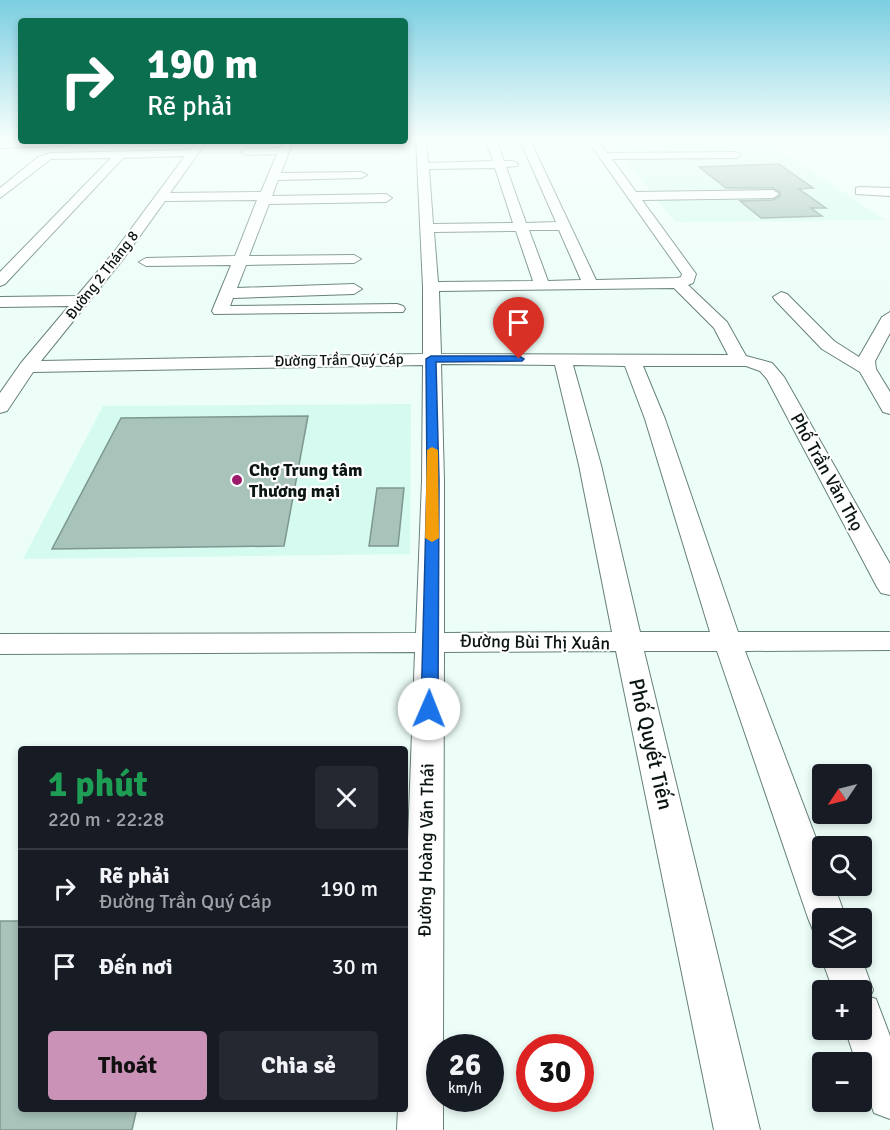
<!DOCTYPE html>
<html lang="vi">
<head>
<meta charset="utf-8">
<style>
	:root { --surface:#171b24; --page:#242831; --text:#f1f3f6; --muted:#9ea1a6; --line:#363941; --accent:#cb92b8 }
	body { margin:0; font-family:Signika,sans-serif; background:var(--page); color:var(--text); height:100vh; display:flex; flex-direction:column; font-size:22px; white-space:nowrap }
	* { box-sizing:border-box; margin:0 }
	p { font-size:20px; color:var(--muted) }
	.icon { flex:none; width:33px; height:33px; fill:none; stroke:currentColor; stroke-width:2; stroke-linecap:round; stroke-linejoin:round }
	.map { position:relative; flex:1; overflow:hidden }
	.details { position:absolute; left:18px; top:746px; width:390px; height:366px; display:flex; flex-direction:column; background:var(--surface); border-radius:6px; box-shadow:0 3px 9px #0003 }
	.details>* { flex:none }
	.guide { position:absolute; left:18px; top:18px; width:390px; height:126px; border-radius:6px; box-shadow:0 3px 9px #0003; background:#0b6e4f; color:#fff; overflow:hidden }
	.needle { width:39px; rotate:235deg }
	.buttons { position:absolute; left:812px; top:764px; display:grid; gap:12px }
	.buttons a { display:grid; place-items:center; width:60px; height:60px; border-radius:6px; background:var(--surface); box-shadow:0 3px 9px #0003; font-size:30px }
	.speed { position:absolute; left:426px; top:1034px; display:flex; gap:12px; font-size:30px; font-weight:700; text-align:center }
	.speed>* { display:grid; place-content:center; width:78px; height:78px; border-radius:50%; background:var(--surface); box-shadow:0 3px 9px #0003; line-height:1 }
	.speed small { font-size:15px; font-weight:400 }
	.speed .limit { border:9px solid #d22; background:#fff; color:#111 }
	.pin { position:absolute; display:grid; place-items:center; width:51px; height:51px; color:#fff; margin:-62px -26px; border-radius:50% 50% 50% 0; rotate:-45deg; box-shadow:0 0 6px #0007 }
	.pin .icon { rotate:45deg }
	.me { position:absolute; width:66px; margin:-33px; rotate:1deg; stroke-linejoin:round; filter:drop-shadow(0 0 4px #0008) }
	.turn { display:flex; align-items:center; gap:21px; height:126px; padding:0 30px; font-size:27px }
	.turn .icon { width:78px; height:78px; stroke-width:2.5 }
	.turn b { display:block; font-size:42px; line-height:51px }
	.round { display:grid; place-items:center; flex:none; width:63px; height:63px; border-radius:6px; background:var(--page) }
	.headline { display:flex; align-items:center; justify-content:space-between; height:102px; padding:0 30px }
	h1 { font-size:36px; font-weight:800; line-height:45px; color:#1e9e55 }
	.button { display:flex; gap:12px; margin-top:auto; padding:12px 30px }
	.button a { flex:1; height:69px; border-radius:6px; background:var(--accent); color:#111; font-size:24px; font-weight:800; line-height:69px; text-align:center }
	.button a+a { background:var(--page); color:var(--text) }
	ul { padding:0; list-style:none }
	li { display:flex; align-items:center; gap:18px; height:78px; padding:0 30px; border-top:2px solid var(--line) }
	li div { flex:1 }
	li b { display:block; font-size:22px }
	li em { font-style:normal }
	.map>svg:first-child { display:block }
	.built { fill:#d5fbf0 }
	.building { fill:#a7c3ba; stroke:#7e9890; stroke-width:1.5 }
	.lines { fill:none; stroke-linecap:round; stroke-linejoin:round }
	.minor-casing { stroke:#668079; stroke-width:2 }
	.minor { fill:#fff; fill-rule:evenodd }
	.route { fill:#1a73e8; stroke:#114b97; stroke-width:1.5 }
	.slow { fill:#f59e0b }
	.poi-dot { fill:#9d1b6d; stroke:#fff; stroke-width:2 }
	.labels { text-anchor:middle; stroke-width:4.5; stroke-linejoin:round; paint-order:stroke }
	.far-street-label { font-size:15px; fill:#0b1512; stroke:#fff }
	.poi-label { font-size:18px; font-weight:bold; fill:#0b1512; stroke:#fff; text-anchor:start }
	.street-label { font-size:18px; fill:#0b1512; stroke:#fff }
	.near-street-label { font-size:21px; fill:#0b1512; stroke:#fff }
</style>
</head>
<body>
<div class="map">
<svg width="890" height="1130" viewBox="0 0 890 1130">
	<rect width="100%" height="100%" fill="#edfef9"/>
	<path class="built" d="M608 138H750L759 144H767L811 170 885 220 675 222Z
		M411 404 410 554 23 559 103 406Z"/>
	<path class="building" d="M779 164 813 188 799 189 826 208H811L822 216 761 218 740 201 773 200 780 196V192L773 188H726L699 167Z
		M308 416 284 546 52 549 121 418Z
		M377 488H404L398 546H369Z
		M0 921H21V1108H137L132 1130H0Z"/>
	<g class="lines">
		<defs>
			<path id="minor" d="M416 138H426L428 163 493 161 485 138H495L504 161H513L518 164 517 166 506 167 526 223 556 222 519 138H529L596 280 677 278 681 277 682 274 586 138H596L607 153 736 152 741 155 736 158 612 159 636 192 773 190 779 194 773 198 642 200 696 274 693 283 688 285 727 322 746 356 772 363 784 377 890 564V595L881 593 877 587 767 379 760 371 746 366H643L665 419 738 632H890V650L745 651 822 854V885H834L846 918H822V933L813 930 808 918 717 651H644L760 1130H714L616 651 444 652 443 1047H440V1098H443V1130H397L398 1108H405V920L415 652 0 654V634L416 633 422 481 423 365 33 372 7 411 0 413V393L21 363 69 306 0 307V297L77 296 114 252 185 156 123 158 5 284 0 286V272L111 158 51 159 0 198V188L38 157 50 153 190 150 197 141H207L170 193 261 192 277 154 246 155 241 152 246 149 280 148 283 141H293L281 173 361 172 367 175 361 178 278 180 272 196 386 194 392 198 386 202 269 204 249 256 354 255 361 259 354 263 246 265 237 288 354 284 362 289 354 294 233 298 230 306 397 304 403 306 405 309 403 312 214 314 212 311 231 265 146 266 139 262 146 258 235 256 257 200 165 201 124 258 41 361 423 354V287ZM495 168 513 223 433 224 429 169ZM529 230H559L581 280 548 281ZM516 231 533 281 438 282 434 232ZM674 288 714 328 728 355 441 354 439 291ZM441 364 555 365 579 465 612 632 444 633V481ZM573 365 625 366 645 419 710 632H640L601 465Z
				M878 138H890V144Z
				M70 141V145L66 146 0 148V142Z
				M860 187 890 188V196L856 194V188Z
				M781 292 787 294 834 341 859 357 882 317 890 312V333L875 361 876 369 890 392V414L883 412 860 372 822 349 775 300 773 297Z
				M822 955V957H861L873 990 870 997 876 999 890 1036V1119L874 1113 861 1077V1062H856L845 1029H861V990H833L821 957Z"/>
		</defs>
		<use href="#minor" class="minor-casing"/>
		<use href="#minor" class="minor"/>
	</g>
	<linearGradient id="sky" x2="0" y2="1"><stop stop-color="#7bcee1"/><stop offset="0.47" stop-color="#f7fffc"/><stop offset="1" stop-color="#f7fffc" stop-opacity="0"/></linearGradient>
	<rect width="890" height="296" fill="url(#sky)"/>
	<path class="route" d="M519 356 524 359 522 361 436 362 439 481 438 709 435 713H423L421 709 427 481 426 359 431 356Z"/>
	<path class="slow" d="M432 447 438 450 439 538 432 542 425 538 427 450Z"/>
	<circle class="poi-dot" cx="237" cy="480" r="6"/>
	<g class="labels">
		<g class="far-street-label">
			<text transform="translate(102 275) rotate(-52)" y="5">Đường 2 Tháng 8</text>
			<text transform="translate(339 360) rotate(-1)" y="5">Đường Trần Quý Cáp</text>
		</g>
		<g class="poi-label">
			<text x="249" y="476">Chợ Trung tâm<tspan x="249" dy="21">Thương mại</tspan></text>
		</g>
		<g class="street-label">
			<text transform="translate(827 472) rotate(61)" y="6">Phố Trần Văn Thọ</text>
			<text transform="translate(535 642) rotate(1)" y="6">Đường Bùi Thị Xuân</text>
			<text transform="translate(426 850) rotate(-89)" y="6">Đường Hoàng Văn Thái</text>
		</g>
		<g class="near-street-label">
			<text transform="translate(651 744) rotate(77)" y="7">Phố Quyết Tiến</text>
		</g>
	</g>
</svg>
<div class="buttons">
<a><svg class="needle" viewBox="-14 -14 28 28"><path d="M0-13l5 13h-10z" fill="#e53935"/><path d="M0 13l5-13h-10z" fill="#9ea1a6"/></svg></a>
<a><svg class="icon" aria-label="search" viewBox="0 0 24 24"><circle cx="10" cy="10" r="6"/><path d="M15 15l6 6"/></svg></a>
<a><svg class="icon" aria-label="layers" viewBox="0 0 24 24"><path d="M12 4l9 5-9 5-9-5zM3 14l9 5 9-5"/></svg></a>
<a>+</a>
<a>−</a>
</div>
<div class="speed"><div>26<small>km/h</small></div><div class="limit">30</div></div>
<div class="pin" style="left:519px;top:359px;background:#d93025"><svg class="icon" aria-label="arrive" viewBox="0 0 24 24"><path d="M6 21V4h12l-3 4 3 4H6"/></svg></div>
<svg class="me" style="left:429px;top:709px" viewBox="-20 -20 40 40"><circle r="19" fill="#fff"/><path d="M0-13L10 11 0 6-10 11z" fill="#1a73e8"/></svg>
<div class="guide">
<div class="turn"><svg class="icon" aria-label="right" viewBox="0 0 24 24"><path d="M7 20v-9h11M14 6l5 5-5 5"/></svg><div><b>190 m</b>Rẽ phải</div></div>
</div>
<section class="details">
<div class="headline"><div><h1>1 phút</h1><p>220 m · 22:28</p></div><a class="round"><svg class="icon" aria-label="close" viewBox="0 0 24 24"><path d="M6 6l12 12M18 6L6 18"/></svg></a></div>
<ul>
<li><svg class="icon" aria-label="right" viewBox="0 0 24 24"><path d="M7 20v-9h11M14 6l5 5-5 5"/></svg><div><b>Rẽ phải</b><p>Đường Trần Quý Cáp</p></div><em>190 m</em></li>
<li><svg class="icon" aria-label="arrive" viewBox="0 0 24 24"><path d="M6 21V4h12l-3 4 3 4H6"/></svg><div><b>Đến nơi</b></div><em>30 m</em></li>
</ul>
<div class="button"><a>Thoát</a><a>Chia sẻ</a></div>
</section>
</div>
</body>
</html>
